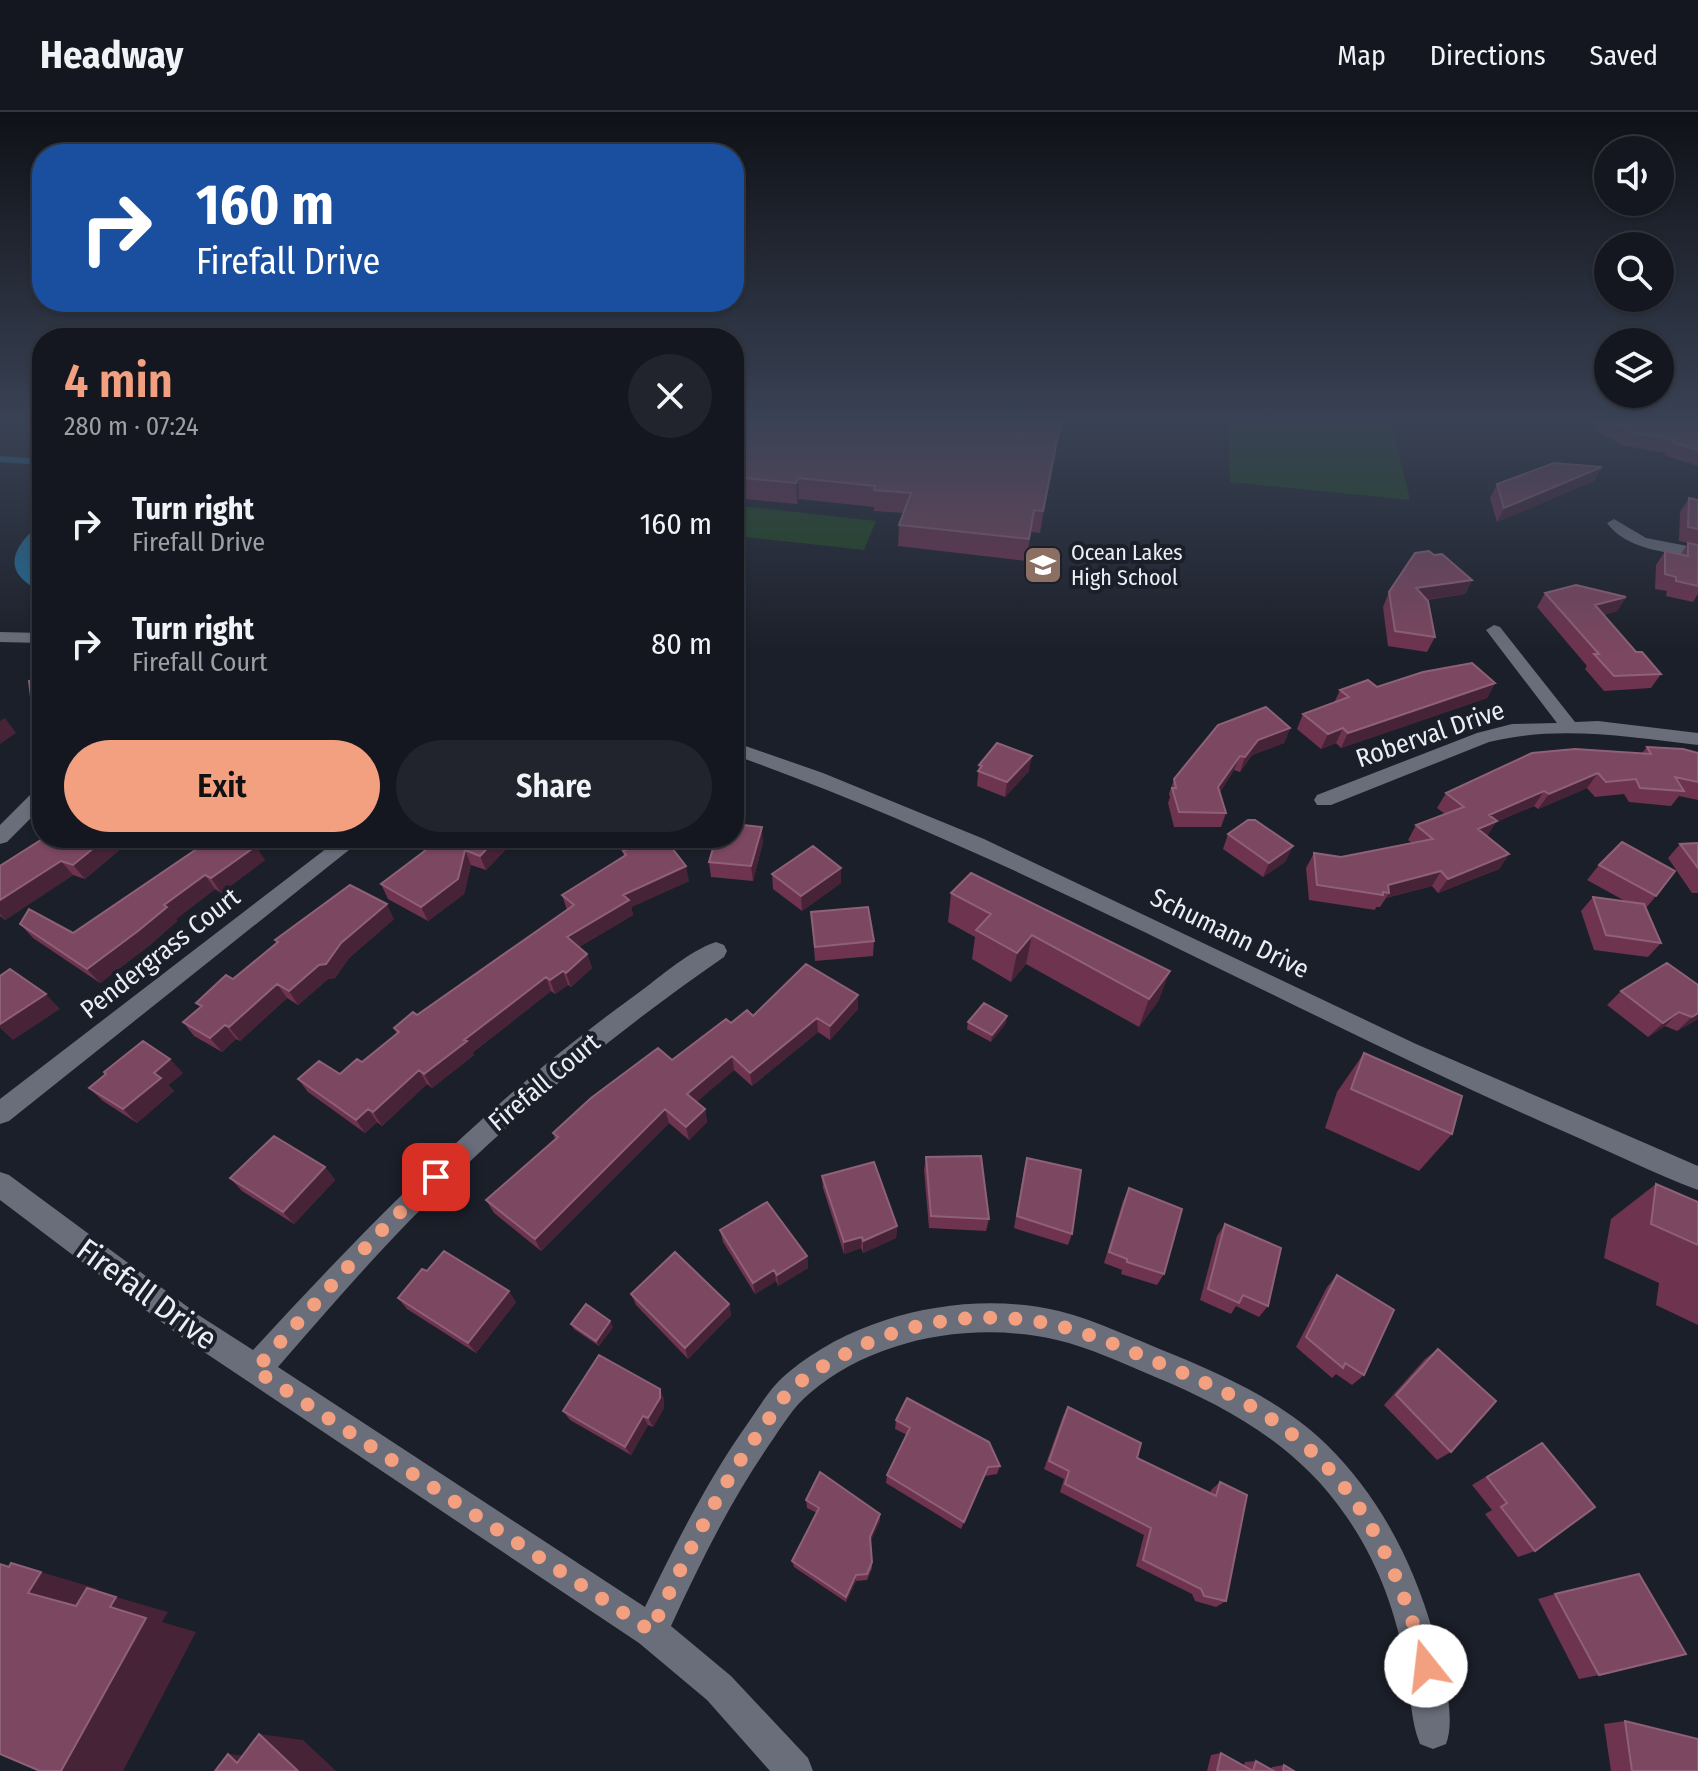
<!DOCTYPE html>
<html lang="en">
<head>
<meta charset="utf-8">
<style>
	:root { --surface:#14171f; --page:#21242c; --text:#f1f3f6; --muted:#9d9fa4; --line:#33363d; --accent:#f2a080 }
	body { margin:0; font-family:"Fira Sans Condensed",sans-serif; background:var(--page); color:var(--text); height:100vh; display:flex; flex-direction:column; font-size:30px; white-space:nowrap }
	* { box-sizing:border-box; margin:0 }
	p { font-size:26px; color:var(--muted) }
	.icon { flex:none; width:44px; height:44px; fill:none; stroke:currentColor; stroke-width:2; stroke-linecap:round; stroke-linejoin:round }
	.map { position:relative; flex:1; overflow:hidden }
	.side { position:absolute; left:32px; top:216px; width:712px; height:520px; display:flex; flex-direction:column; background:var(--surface); border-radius:32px; box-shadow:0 2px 6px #0004,0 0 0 2px var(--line) }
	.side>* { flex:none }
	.hud { position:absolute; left:32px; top:32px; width:712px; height:168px; border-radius:32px; box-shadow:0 2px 6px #0004,0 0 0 2px var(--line); background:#1a4fa0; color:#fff; overflow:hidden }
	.buttons { position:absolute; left:1594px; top:24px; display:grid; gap:16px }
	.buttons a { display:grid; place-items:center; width:80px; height:80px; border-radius:50%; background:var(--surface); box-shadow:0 2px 6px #0004,0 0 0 2px var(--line); font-size:40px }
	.pin { position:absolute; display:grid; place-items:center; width:68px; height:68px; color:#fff; margin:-34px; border-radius:16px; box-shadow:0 4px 12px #0006 }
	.me { position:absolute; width:88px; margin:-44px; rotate:344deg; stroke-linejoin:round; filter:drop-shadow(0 0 6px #0008) }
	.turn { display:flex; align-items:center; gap:28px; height:168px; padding:0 32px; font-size:36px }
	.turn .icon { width:104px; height:104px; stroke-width:2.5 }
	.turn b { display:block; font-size:56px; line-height:68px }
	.round { display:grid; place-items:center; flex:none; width:84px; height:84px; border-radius:42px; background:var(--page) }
	.summary { display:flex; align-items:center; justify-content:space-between; height:136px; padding:0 32px }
	h1 { font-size:48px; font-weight:600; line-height:60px; color:var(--accent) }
	.primary-button { display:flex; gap:16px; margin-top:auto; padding:16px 32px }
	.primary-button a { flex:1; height:92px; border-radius:48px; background:var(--accent); color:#111; font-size:32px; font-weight:600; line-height:92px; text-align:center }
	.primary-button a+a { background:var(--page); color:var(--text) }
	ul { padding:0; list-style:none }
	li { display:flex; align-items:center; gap:24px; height:120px; padding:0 32px }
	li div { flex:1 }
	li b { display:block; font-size:30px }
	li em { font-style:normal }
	header { display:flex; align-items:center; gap:48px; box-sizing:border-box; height:112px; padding:0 40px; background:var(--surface); border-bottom:2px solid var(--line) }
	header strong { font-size:38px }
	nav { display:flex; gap:44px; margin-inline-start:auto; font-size:28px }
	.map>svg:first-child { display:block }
	.green { fill:#1d461b }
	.water { fill:#216d97 }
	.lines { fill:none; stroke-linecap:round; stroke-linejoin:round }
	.stream { stroke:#216d97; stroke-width:6 }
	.minor { fill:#696e7a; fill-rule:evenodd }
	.wall { fill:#6e334f }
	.shaded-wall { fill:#472338 }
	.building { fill:#7c4760; stroke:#8e6178; stroke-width:2 }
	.route { stroke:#f2a080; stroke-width:14; stroke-dasharray:0 25.2 }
	.labels { text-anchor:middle; stroke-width:8; stroke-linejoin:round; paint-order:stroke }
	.far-poi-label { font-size:22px; fill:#eceef5; stroke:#1b1f29; text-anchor:start }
	.street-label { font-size:26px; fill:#eceef5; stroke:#1b1f29 }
	.near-street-label { font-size:32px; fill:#eceef5; stroke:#1b1f29 }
</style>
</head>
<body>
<header>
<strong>Headway</strong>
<nav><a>Map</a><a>Directions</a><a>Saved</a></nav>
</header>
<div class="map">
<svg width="1698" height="1659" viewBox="0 0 1698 1659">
	<rect width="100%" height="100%" fill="#1b1f29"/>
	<path class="green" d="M1228 309H1390L1410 388 1230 370Z
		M741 394 876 409 864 438 746 425 734 409Z"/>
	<path class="water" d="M42 410V480C0 460 11 436 42 410Z"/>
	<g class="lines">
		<path class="stream" d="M0 347 28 349"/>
		<path class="minor" d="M1614 407 1646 426 1698 436V446C1666 439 1628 439 1607 411Z
			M1494 513 1500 515 1575 610 1598 609 1698 621V633C1629 625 1557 613 1489 630L1331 693H1317L1314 688 1317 683 1477 621 1512 612 1557 611 1486 518Z
			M0 520 42 521V531L0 530Z
			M734 630 823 661 984 727 1416 932 1698 1054V1078C1653 1061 1609 1039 1565 1020 1286 898 1021 745 734 643Z
			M42 676V695L7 730 0 732V713L35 678Z
			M340 726H364L9 1009 0 1012V987Z
			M716 830 724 833 727 839 724 845C617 919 517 1001 425 1093 373 1145 326 1200 278 1255L645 1495C676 1431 707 1369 748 1311 761 1292 772 1273 790 1259 861 1201 970 1178 1059 1199 1098 1209 1134 1227 1172 1242 1227 1265 1283 1290 1327 1333 1379 1384 1413 1450 1433 1520 1441 1548 1457 1605 1446 1632L1433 1637 1420 1632C1410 1608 1411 1580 1406 1555 1396 1500 1378 1450 1346 1404 1298 1334 1230 1296 1153 1264 1122 1251 1091 1236 1057 1228 975 1209 876 1225 810 1281 793 1295 782 1314 769 1333 730 1390 700 1451 671 1514L731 1564 808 1646 813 1659H770L707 1588 639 1531 180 1224 0 1088V1060L9 1063 200 1204 253 1238C370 1111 489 989 630 887 656 869 686 840 716 830Z"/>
	</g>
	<path class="wall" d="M734 309H1061L1040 421 1031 420 1026 449 898 434 899 413 904 401 874 399V395L799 387 797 392 734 386Z
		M1593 309H1698V354L1664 343 1665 341 1622 333 1596 319Z
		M1602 355 1594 369 1497 410 1490 386 1497 372Z
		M1689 386 1698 388V482L1693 490 1666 484 1667 479 1655 477 1656 453 1665 439 1681 442 1688 431 1679 429 1680 400Z
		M1434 443 1472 468 1465 482 1427 488 1435 525 1427 540 1388 534 1383 495 1389 480Z
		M1545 481 1626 485 1617 499 1604 503 1636 540 1661 562 1651 576 1604 579 1585 557 1587 554 1537 495Z
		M1495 571 1487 586 1341 636 1336 631 1321 637 1297 617 1303 602 1334 591 1340 578 1377 575Z
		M1290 616 1284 631 1252 643 1240 660 1234 658 1220 680 1226 701 1221 715H1174L1168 691 1170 685 1169 682 1174 667Z
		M1647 635 1698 641V688L1679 684 1671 694 1629 690 1624 682 1595 685 1587 676 1538 697 1534 694 1496 710 1487 724 1509 742 1499 757 1438 781 1432 774 1386 786 1380 795H1376L1375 798 1309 788 1306 756 1314 741 1341 745 1412 731 1408 728 1416 713 1445 702 1437 696 1446 681 1642 641Z
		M979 653 1029 659 1005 685 977 674Z
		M1228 722 1286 749 1263 765 1223 737Z
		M213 726 265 748 221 781 215 777 176 807 177 809 150 833 100 871 33 826 20 812 73 821Z
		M119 728 124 734 85 767 73 763 5 808 0 804V754Z
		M763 730 753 769 711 765 709 750Z
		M1698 731V781H1692L1668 746 1680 732Z
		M511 732 486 758 471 753 464 782 428 809 388 787 381 772 422 741Z
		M623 739 689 769 631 795 633 803 579 835 587 842 592 856 571 875 568 873 555 882 551 879 472 941 474 943 432 976 427 972 382 1014 377 1010 365 1021 308 980 298 967 340 962 362 950 397 922 394 916 417 903 567 798 562 783 624 744Z
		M1599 753 1656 784 1646 796 1661 831 1648 845 1594 838 1581 799 1593 785 1625 789 1587 768Z
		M772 762 841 771 802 799 773 777Z
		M951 781 1159 888 1139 915 1026 852 1011 870 972 847 975 825 948 810Z
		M811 800 874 829 873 844 815 849Z
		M394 807 349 846 335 866 328 867 298 893 287 886 240 929 236 927 222 940 194 924 183 910 200 895 196 891 233 867 277 831 275 828Z
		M1698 873V907L1677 919 1665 914 1648 925 1607 893 1621 879Z
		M858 897 830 928 818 920 752 974 734 958 696 990 705 997 707 1010 689 1028 669 1011 541 1139 494 1101 486 1088 555 1027 553 1021 731 911 753 904Z
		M968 910 1006 911 991 930 967 917Z
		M1364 941 1452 1022 1419 1059 1325 1016 1337 980Z
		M183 961 168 973 174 979 137 1011 103 989 89 976Z
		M926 1045 989 1107 986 1119 929 1116 924 1058Z
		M1027 1046 1072 1122 1068 1133 1014 1116 1024 1059Z
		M325 1055 335 1068 294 1112 242 1079 230 1066Z
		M822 1064 897 1114 896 1126 863 1141 861 1136 844 1142 823 1076Z
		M1656 1072 1698 1090V1213L1656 1193 1659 1171 1604 1146 1611 1107Z
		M1129 1076 1164 1162 1157 1173 1121 1162 1122 1158 1104 1151 1123 1089Z
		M1225 1112 1268 1194 1259 1205 1236 1194 1231 1202 1200 1188 1217 1124Z
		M720 1118 807 1144 808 1156 778 1174 776 1169 755 1182 723 1130Z
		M427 1159 516 1190 476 1241 407 1197 398 1186Z
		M1337 1163 1364 1263 1352 1273 1336 1262 1332 1266 1296 1235 1327 1175Z
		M631 1182 729 1192 731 1203 688 1247 636 1193Z
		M571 1212 613 1215 599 1234 574 1217Z
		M1438 1237 1451 1340 1437 1348 1384 1293 1425 1247Z
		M664 1286V1296L653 1315 648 1313 631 1343 570 1308 563 1299Z
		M1068 1295 1137 1346 1210 1381 1211 1378 1220 1370 1226 1489 1216 1495 1195 1489 1192 1482 1136 1454 1144 1423 1060 1380 1064 1367 1044 1357 1063 1304Z
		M896 1308 1000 1354 997 1362 985 1364 961 1417 886 1371 887 1363 907 1323 895 1317Z
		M1542 1331 1535 1439 1518 1445 1485 1402 1492 1398 1472 1373Z
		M806 1388 880 1409 870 1430 872 1456 867 1468 856 1469 846 1490 794 1455 792 1449 817 1401 807 1396Z
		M1555 1482 1599 1563 1579 1567 1538 1487Z
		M1625 1609 1698 1659H1611L1604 1612Z
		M1221 1641 1244 1653 1245 1650 1256 1649 1271 1657 1272 1655 1284 1653 1294 1659H1207L1211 1643Z"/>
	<path class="shaded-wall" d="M1061 309 1058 329 1040 421 1043 399Z
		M1602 355 1594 369 1497 410 1504 396Z
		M798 366 799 387 797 392 796 371Z
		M1472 468 1465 482 1409 490 1416 476Z
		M1626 485 1617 499 1586 508 1595 493Z
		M1495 571 1487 586 1341 636 1348 621Z
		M42 591V606L32 593Z
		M5 606 16 621 0 632V609Z
		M1290 616 1284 631 1252 643 1240 660 1245 645 1258 628Z
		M1343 616 1336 631 1321 637 1328 622Z
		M1032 644 1029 659 1005 685 1007 670Z
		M1240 644 1234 658 1213 690 1218 675Z
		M1598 661 1587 676 1538 697 1549 682Z
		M1544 679 1534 694 1496 710 1487 724 1478 717 1489 703Z
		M762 715 763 730 753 769 751 754Z
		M106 726H121L119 728 124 734 85 767 73 753Z
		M497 726H509L511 732 486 758 480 744Z
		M256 734 265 748 221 781 211 766Z
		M1293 734 1286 749 1263 765 1269 751Z
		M465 738 471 753 464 782 428 809 421 795Z
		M1509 742 1499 757 1438 781 1448 767Z
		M61 749 73 763 5 808 0 802V788Z
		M686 754 689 769 631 795 633 803 572 839 567 825 623 783Z
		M841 756V771L802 799 801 784Z
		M1441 759 1432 774 1386 786 1389 781 1388 773Z
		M205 763 215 777 176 807 177 809 150 833 100 871 87 857 164 793Z
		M387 792 394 807 349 846 335 866 328 867 298 893 289 879 319 853 341 831Z
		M1032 823 1026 852 1011 870 1017 841Z
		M587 842 592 856 571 875 566 861Z
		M563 859 568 873 555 882 550 868Z
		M1170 859 1159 888 1139 915 1149 887Z
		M546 865 551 879 472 941 474 943 432 976 424 962 464 928Z
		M277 872 287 886 240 929 229 915Z
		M46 882 60 897 13 928 0 916V912Z
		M858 883V897L830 928V914Z
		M1679 900 1665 914 1648 925 1663 911Z
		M1698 901V907L1677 919 1692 905Z
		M1007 904 1006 911 991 930 992 923Z
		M817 906 818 920 752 974 750 961Z
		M225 913 236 927 222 940 210 926Z
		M732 944 734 958 690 996 687 982Z
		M170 947 183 961 168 973 174 979 137 1011 123 997 154 961Z
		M419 958 427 972 382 1014 373 1000Z
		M368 997 377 1010 365 1021 356 1008Z
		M665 997 669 1011 541 1139 535 1127Z
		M705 997 707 1010 689 1028 686 1015Z
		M325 1055 335 1068 294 1112 283 1100Z
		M897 1114 896 1126 863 1141V1129Z
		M862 1125 861 1136 844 1142V1130Z
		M807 1144 808 1156 778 1174 777 1163Z
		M774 1158 776 1169 755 1182 753 1171Z
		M509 1179 516 1190 476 1241 468 1231Z
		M729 1192 731 1203 688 1247 685 1236Z
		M610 1209 613 1215 599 1234 596 1229Z
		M660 1277 664 1286V1296L653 1315 648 1306Z
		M643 1304 648 1313 631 1343 625 1335Z
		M880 1402V1409L869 1432 870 1425Z
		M41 1460 98 1477 86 1496 131 1509 28 1481Z
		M856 1463V1469L846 1490V1485Z
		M116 1485 168 1500 162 1510 196 1520 123 1659H61L110 1495Z
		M259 1622 303 1628 336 1659H298Z
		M228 1642 275 1647 237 1651Z"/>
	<path class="building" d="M734 309H1061L1043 399 1034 398 1029 427 899 413 911 381 874 378 875 374 798 366 796 371 734 365Z
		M1610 309H1698V338L1672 330 1673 327 1630 320Z
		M1554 351 1602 355 1504 396 1497 372Z
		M1689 386 1698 388V417L1688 415Z
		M1688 431 1698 433V474L1676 469V465L1665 462V439L1688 444Z
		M1429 439 1434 443 1442 442 1472 468 1416 476 1428 489 1435 525 1395 519 1389 480 1415 441Z
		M1576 473 1626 485 1595 493 1636 540H1642L1661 562 1614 564 1594 542H1599L1545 481Z
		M1472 551 1495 571 1348 621 1343 616 1328 622 1303 602 1349 585 1340 578 1368 568 1377 575 1423 560Z
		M42 565V591L32 593 29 569Z
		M1266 595 1290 616 1258 628 1245 645 1240 644 1218 675 1226 701 1179 700 1172 676H1176L1174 667 1218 613Z
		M997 631 1032 644 1007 670 978 659 982 654 979 653Z
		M1647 635 1683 637 1698 641V670L1675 665 1684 679 1640 676 1636 667 1606 670 1598 661 1549 682 1544 679 1489 703 1497 709 1478 717 1509 742 1448 767 1441 759 1388 773 1389 781 1383 780V783L1317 773 1314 741 1341 745 1433 727 1416 713 1464 695 1446 681 1532 641 1575 637 1651 642Z
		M1248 708H1255L1293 734 1269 751 1228 722Z
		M734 712 762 715 751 754 709 750 716 726H734Z
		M44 726H106L73 753 61 749 0 788V754Z
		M213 726H241L256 734 211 766 205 763 164 793 167 795 138 819 87 857 20 812 29 797 73 821Z
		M440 726H497L480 744 465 738 458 767 421 795 381 772 422 741Z
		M652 726H664L686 754 623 783 629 788 567 825 587 842 566 861 563 859 550 868 546 865 464 928 467 929 424 962 419 958 373 1000 368 997 356 1008 298 967 319 949 340 962 357 947 362 950 399 920 394 916 413 900 417 903 574 793 562 783 626 743 623 739Z
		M1622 730 1675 759 1656 784 1599 753Z
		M1698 731V756L1680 732Z
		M813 734 841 756 801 784 772 762Z
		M971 761 1170 859 1149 887 1032 823 1017 841 976 818 991 802 951 781Z
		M350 773 387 792 341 831 326 852 319 853 289 879 277 872 229 915 225 913 210 926 183 910 202 894 196 891 226 863 233 867 278 830 275 828Z
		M1593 785 1644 792 1661 831 1606 823Z
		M868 795 874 829 815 835 811 800Z
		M1667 851 1698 873V901L1692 905 1679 900 1663 911 1621 879Z
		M806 852 858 883 830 914 817 906 750 961 732 944 687 982 705 997 686 1015 665 997 535 1127 486 1088 558 1025 553 1021 591 986 658 936 672 948 726 907 731 911 747 898 753 904Z
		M10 857 46 882 0 912V864Z
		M984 891 1007 904 992 923 968 910Z
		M143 929 170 947 154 961 161 966 123 997 89 976 106 962 104 960Z
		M1364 941 1462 984 1452 1022 1351 977Z
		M274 1024 325 1055 283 1100 230 1066Z
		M981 1044 989 1107 931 1104 926 1045Z
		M1027 1046 1081 1058 1072 1122 1017 1104Z
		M874 1050 897 1114 863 1129 862 1125 844 1130 822 1064Z
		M1656 1072 1698 1090V1133L1651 1112Z
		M1129 1076 1182 1097 1164 1162 1127 1150V1147L1109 1140Z
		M767 1090 807 1144 777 1163 774 1158 753 1171 720 1118Z
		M1225 1112 1281 1136 1268 1194 1243 1183 1239 1191 1208 1177Z
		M444 1139 509 1179 468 1231 398 1186 422 1157 427 1159Z
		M675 1140 729 1192 685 1236 631 1182Z
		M1337 1163 1394 1198 1364 1263 1345 1251 1343 1256 1306 1225Z
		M586 1192 610 1209 596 1229 571 1212Z
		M1438 1237 1496 1289 1451 1340 1396 1283Z
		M599 1243 660 1277V1286L648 1306 643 1304 625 1335 563 1299Z
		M907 1286 989 1330 1000 1354 988 1355 964 1410 887 1363 910 1316 896 1308Z
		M1068 1295 1141 1331 1137 1346 1216 1384 1220 1370 1247 1383 1226 1489 1204 1484 1201 1477 1143 1448 1151 1416 1065 1372 1069 1359 1049 1349Z
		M1542 1331 1595 1395 1535 1439 1501 1395 1507 1391 1487 1365Z
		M820 1360 880 1402 870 1425 872 1450 867 1462 856 1463 846 1485 792 1449 819 1396 806 1388Z
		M11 1451 41 1460 28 1481 76 1494 87 1476 116 1485 110 1495 146 1506 61 1659H40L0 1642V1452L9 1455Z
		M1639 1462 1686 1542 1599 1563 1555 1482Z
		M1625 1609 1698 1627V1659H1632Z
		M259 1622 298 1659H215L228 1642 237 1651Z
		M1221 1641 1253 1659 1256 1649 1274 1659H1217Z
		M1284 1653 1294 1659H1283Z"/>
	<linearGradient id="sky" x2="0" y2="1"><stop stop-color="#0f1117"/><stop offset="0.57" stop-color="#394254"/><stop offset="1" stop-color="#394254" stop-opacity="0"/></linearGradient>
	<rect width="1698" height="541" fill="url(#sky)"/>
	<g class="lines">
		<path class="route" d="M436 1065 376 1124 255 1258 651 1519C684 1450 716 1380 761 1318 771 1305 779 1289 790 1279 807 1262 830 1250 851 1239 922 1202 1010 1195 1086 1222 1111 1230 1135 1241 1159 1251 1225 1278 1278 1302 1327 1355 1380 1412 1405 1481 1426 1554"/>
	</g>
	<defs>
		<symbol id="school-square" viewBox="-11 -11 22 22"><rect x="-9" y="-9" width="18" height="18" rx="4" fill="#8d6e63" stroke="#1b1f29"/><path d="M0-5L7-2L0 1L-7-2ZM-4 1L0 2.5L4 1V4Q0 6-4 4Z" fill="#fff"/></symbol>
	</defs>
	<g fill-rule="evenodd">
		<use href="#school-square" x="1021" y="431" width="44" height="44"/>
	</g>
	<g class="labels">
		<g class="far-poi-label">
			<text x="1071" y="448">Ocean Lakes<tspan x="1071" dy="25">High School</tspan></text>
		</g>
		<g class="street-label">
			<text transform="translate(1430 622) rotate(-19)" y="9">Roberval Drive</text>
			<text transform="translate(1230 821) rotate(26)" y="9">Schumann Drive</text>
			<text transform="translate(160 841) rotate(-38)" y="9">Pendergrass Court</text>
			<text transform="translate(544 970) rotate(-40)" y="9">Firefall Court</text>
		</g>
		<g class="near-street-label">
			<text transform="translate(147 1182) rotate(36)" y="11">Firefall Drive</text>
		</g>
	</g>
</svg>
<div class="buttons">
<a><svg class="icon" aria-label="sound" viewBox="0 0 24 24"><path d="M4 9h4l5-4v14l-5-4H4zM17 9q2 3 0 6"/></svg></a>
<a><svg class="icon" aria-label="search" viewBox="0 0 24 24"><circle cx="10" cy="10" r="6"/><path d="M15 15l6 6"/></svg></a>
<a><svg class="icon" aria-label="layers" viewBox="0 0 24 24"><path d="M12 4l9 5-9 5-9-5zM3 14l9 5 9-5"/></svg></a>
</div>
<div class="pin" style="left:436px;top:1065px;background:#d93025"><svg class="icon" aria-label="arrive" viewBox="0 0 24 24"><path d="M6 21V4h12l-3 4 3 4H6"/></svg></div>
<svg class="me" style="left:1426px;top:1554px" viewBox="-20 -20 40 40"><circle r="19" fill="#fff"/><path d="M0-13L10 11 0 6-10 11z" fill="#f2a080"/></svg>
<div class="hud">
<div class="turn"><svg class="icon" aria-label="right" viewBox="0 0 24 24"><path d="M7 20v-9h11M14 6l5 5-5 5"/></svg><div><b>160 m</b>Firefall Drive</div></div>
</div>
<section class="side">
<div class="summary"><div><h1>4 min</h1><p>280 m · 07:24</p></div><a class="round"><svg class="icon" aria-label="close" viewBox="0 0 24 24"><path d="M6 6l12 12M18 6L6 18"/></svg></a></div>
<ul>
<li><svg class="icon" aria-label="right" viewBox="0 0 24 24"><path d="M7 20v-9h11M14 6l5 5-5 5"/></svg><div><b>Turn right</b><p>Firefall Drive</p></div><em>160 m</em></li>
<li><svg class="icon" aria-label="right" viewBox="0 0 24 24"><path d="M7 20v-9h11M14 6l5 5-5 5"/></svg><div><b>Turn right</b><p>Firefall Court</p></div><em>80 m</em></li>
</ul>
<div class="primary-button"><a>Exit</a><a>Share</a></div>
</section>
</div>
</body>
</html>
